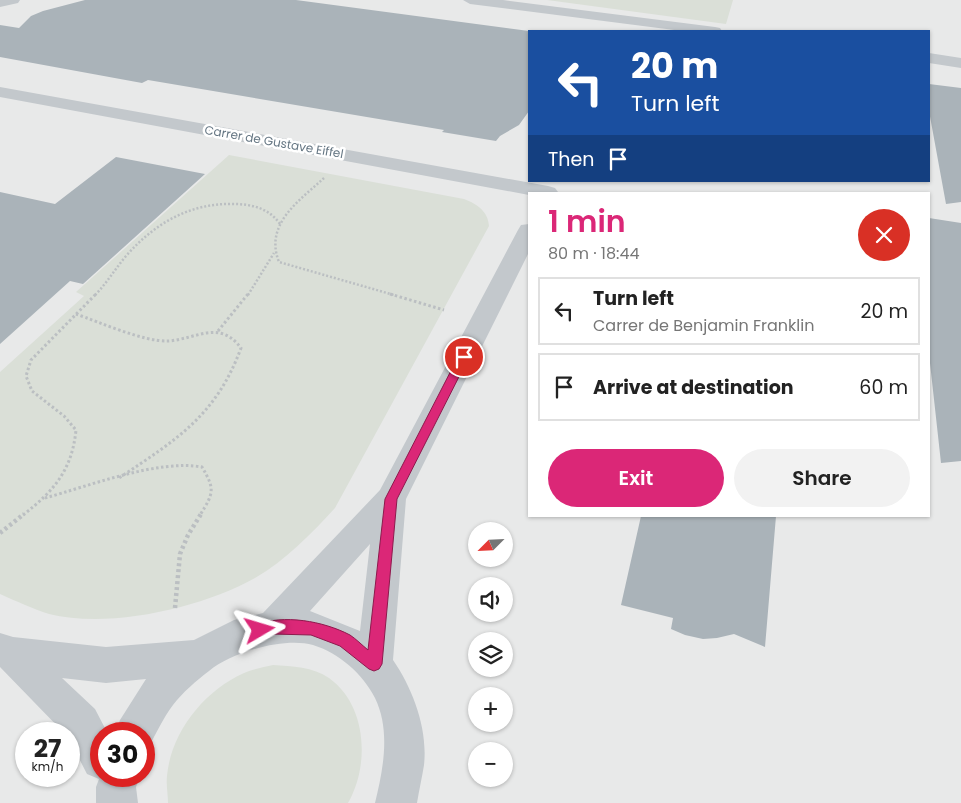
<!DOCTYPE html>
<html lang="en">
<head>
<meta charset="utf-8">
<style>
	:root { --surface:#fff; --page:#f2f2f2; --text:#222; --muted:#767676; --line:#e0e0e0; --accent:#db2777 }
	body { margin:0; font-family:Poppins,sans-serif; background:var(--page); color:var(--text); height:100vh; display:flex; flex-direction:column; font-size:19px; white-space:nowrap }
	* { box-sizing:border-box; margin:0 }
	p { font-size:16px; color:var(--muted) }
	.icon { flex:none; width:28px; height:28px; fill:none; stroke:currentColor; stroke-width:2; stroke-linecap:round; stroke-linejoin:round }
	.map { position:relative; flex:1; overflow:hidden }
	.side { position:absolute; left:528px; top:192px; width:402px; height:325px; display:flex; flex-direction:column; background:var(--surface); border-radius:0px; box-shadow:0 1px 4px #0004 }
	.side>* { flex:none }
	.guide { position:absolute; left:528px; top:30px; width:402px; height:152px; border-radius:0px; box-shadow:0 1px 4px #0004; background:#1a4fa0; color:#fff; overflow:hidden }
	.needle { width:32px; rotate:246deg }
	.fabs { position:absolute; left:468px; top:522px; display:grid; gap:10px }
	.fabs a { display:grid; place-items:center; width:45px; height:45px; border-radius:50%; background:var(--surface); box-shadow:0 1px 4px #0004; font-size:25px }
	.speed { position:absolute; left:15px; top:722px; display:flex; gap:10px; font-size:25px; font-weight:700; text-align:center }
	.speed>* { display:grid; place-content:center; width:65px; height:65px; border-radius:50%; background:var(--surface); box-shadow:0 1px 4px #0004; line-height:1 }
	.speed small { font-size:12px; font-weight:400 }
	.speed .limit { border:8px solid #d22; background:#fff; color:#111 }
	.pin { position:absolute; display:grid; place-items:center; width:42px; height:42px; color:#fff; margin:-21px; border:2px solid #fff; border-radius:50%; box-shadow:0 1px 5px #0007 }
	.me { position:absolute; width:55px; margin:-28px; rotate:83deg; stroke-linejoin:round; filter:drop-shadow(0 0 4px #0008) }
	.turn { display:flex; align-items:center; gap:18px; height:105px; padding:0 20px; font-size:22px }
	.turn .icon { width:65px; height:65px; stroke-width:2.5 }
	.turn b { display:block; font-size:35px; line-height:42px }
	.then { display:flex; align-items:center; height:48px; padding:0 20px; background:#0003; gap:10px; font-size:19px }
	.round { display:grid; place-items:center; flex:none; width:52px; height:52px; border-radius:26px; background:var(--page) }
	.head { display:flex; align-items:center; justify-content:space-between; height:85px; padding:0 20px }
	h1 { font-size:30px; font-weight:600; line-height:38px; color:var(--accent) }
	.primary-button { display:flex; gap:10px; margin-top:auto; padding:10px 20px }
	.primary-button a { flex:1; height:58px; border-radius:30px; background:var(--accent); color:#fff; font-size:20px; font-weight:600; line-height:58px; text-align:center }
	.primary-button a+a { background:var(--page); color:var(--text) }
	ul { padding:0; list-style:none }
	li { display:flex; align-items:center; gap:15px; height:68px; margin:0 10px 8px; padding:0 10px; border:2px solid var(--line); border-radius:0px }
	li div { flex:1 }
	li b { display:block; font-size:19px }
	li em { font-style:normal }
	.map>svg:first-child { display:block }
	.built { fill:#e8e9e9; fill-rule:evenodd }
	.green { fill:#dadfd7 }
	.building { fill:#aab3b9 }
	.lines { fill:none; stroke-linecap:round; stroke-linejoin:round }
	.path-far2 { stroke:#bbbfc2; stroke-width:2.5; stroke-dasharray:2 2; stroke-linecap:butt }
	.path-far1 { stroke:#bbbfc2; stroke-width:3; stroke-dasharray:2.5 2.5; stroke-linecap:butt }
	.path { stroke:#bbbfc2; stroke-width:4.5; stroke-dasharray:3 3; stroke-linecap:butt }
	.street { fill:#c3c8cc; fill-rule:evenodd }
	.route { fill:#db2777; stroke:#8e194d }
	.labels { text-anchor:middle; stroke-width:5; stroke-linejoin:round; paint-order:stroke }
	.far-street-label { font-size:12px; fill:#657683; stroke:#fff }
</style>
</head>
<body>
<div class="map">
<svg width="961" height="803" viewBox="0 0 961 803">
	<rect width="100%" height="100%" fill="#fafaf8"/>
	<path class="built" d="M0 0H961V803H0ZM529 31H929V181H529ZM529 194H929V516H529ZM476 531H504V559H476ZM476 586H504V614H476ZM476 641H504V669H476ZM476 696H504V724H476ZM26 734H69V776H26ZM101 734H144V776H101ZM476 751H504V779H476Z"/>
	<path class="green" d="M547 0H733L726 24Z
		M229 155 464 199C477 204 488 211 489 226L335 508C311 534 286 560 255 578 201 608 110 629 49 614 33 609 16 601 0 594V372L84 296 76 292Z
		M273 665C292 666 313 667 329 678 367 705 370 765 348 803H168C168 794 166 785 167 776 171 732 204 691 244 673 253 669 264 667 273 665Z"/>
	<path class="building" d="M85 0H296L529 31V111L519 125 500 136 496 141 442 132 444 130 148 80 142 83 0 57V25L19 28 31 16 43 11Z
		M929 84 961 88V202L946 204 929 111Z
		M116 157 205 174 83 284 70 281 0 344V192L55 204Z
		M929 218 961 223V461L941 463 929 354Z
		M641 516H776L765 647 734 634 717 638 703 639 685 635 671 629 673 618 621 605Z"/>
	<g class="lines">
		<path class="path-far2" d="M324 178C299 201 264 224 279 262L394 295
			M95 295C107 283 115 269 126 256 154 224 189 203 233 204 251 204 269 208 280 224
			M248 295 274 253"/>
		<path class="path-far1" d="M390 294 444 310
			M76 314C99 322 144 342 168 341 197 339 219 319 241 348 216 416 176 440 119 478
			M218 331 248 294
			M45 498C89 486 158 459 202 467 215 489 214 493 200 515
			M23 515C54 491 72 470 76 430L64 416 32 391 26 376 31 360 96 294"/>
		<path class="path" d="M0 533 24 514
			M175 608 180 554 188 535 201 514"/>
		<path class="street" d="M0 0H20L18 3 0 7Z
			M463 0H503L715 27 720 28 722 31H682L470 4Z
			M929 53 961 58V68L929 63Z
			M0 87 548 186 555 188 558 192 557 194 529 195 0 97Z
			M529 224V252L406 499 393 660C413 689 428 729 424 765 422 778 419 790 417 803H375C383 770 391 731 375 698 363 674 339 653 313 645 284 637 232 652 209 671 197 680 182 693 173 705 163 718 156 734 148 748L144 749V734H115L120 720 146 679 106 683 62 678 95 709 108 734H101V776H140L136 787 138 803H96V787L99 779 87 774 69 739V734H65L0 667V633L13 637 106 647 194 640 234 620 263 613 380 490 518 230 521 225ZM370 544 360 631 310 611Z"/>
	</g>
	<path class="route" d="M464 353 469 357 397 499 382 664 379 669 374 671 369 669 340 646 311 635 273 634 260 637 255 635 253 630 255 625C284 614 323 621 350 635 356 639 362 645 368 650L385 499 458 357Z"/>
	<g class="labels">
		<g class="far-street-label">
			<text transform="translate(274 142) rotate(10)" y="4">Carrer de Gustave Eiffel</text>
		</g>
	</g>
</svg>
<div class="fabs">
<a><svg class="needle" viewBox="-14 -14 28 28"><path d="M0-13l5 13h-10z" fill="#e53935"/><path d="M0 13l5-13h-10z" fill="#767676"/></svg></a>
<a><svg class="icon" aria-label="sound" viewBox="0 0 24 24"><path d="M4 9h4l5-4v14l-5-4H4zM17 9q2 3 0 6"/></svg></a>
<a><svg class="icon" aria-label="layers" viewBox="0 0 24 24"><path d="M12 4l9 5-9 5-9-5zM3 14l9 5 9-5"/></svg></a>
<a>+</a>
<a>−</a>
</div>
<div class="speed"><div>27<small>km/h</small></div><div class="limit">30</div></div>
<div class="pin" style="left:464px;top:357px;background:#d93025"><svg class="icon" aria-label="arrive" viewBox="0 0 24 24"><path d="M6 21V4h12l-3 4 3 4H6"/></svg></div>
<svg class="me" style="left:260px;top:630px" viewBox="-20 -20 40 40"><path d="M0-17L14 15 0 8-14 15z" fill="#db2777" stroke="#fff" stroke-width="4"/></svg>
<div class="guide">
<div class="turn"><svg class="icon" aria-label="left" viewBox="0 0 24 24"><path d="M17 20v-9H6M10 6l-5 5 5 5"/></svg><div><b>20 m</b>Turn left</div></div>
<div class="then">Then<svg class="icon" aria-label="arrive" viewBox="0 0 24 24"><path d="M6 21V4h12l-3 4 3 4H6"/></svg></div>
</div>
<section class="side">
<div class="head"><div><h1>1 min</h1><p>80 m · 18:44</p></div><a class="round" style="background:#d93025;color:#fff"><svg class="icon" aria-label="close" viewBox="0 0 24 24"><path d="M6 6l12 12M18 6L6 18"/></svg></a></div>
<ul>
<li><svg class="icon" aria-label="left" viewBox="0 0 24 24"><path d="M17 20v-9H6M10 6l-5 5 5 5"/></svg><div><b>Turn left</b><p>Carrer de Benjamin Franklin</p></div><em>20 m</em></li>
<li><svg class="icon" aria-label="arrive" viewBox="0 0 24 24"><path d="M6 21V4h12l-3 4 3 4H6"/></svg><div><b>Arrive at destination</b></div><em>60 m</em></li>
</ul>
<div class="primary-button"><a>Exit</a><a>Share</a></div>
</section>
</div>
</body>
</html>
